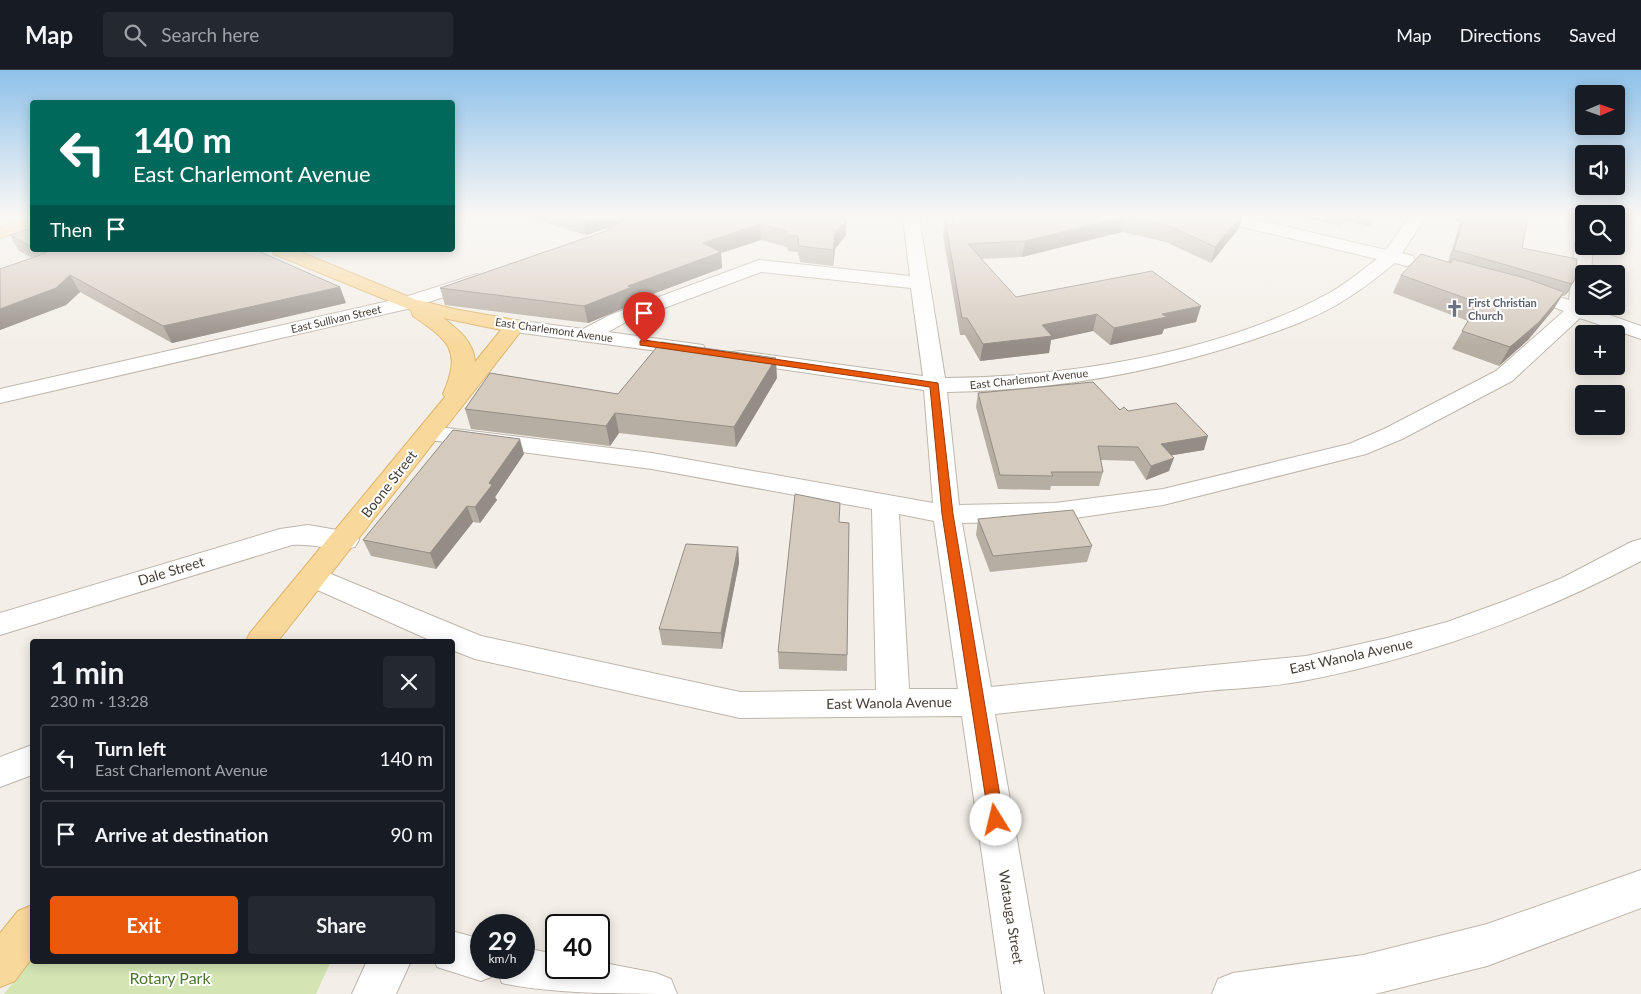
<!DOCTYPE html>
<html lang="en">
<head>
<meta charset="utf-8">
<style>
	:root { --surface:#171b24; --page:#242831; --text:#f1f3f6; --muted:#9ea1a6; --line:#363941; --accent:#ea580c }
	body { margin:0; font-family:Lato,sans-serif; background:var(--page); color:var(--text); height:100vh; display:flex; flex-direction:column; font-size:19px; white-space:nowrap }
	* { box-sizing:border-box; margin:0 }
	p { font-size:16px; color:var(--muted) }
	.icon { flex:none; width:28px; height:28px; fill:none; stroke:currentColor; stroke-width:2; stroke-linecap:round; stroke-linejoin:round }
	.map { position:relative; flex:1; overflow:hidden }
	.sheet { position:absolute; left:30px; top:569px; width:425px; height:325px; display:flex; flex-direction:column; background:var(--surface); border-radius:5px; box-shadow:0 2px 12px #0003 }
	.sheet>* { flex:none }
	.banner { position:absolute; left:30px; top:30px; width:425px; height:152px; border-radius:5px; box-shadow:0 2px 12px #0003; background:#00695c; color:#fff; overflow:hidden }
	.needle { width:32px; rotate:88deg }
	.tools { position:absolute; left:1575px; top:15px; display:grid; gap:10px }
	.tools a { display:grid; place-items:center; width:50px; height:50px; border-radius:5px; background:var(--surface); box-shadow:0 2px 12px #0003; font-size:25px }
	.speed { position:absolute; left:470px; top:844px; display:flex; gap:10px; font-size:25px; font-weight:700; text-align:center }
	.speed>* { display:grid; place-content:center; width:65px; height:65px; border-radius:50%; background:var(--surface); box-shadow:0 2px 12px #0003; line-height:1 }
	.speed small { font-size:12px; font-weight:400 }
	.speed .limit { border:2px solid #111; border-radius:8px; background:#fff; color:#111 }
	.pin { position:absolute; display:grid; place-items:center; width:42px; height:42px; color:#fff; margin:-51px -21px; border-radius:50% 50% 50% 0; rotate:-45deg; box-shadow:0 0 5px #0007 }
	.pin .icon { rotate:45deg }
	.me { position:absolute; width:55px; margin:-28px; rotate:351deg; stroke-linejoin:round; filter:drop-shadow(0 0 4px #0008) }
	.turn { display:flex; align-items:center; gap:18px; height:105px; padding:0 20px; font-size:22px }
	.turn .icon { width:65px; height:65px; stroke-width:2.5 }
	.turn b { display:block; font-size:35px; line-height:42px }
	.then { display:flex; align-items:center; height:48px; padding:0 20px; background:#0003; gap:10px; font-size:19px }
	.round { display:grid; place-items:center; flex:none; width:52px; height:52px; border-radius:5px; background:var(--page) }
	.head { display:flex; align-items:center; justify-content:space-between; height:85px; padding:0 20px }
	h1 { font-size:30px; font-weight:700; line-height:38px }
	.cta { display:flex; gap:10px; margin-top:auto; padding:10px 20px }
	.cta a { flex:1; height:58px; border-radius:5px; background:var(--accent); color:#fff; font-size:20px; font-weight:700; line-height:58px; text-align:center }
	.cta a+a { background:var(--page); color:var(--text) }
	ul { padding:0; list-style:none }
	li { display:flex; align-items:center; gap:15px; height:68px; margin:0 10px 8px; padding:0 10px; border:2px solid var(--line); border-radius:5px }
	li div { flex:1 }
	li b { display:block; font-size:19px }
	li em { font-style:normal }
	header { display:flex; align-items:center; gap:30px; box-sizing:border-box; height:70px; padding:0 25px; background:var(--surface); border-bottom:1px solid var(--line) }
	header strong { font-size:24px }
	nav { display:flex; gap:28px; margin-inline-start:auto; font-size:18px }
	.search { width:350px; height:45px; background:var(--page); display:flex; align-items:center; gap:12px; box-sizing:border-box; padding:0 18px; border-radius:5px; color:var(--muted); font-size:19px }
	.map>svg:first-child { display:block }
	.green { fill:#d2e5b3 }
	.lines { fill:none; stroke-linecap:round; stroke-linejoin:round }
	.minor-casing { stroke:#beb6ab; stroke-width:2 }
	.major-casing { stroke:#deb46b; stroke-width:2 }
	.minor { fill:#fff; fill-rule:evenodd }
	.major { fill:#f9d89b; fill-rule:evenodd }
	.wall { fill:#b6aea3 }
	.shaded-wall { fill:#948d85 }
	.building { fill:#d4cabe; stroke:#948d85 }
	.route { fill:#ea580c; stroke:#983908 }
	.labels { text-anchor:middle; stroke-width:4; stroke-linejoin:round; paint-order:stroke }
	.far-worship-label { font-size:11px; font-weight:bold; fill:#5b616d; stroke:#fff; text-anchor:start }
	.far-street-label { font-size:11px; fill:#463f37; stroke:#fff }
	.street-label { font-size:14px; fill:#463f37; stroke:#fff }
	.near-park-label { font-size:16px; fill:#4d752d; stroke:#fff }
</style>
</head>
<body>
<header>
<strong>Map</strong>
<div class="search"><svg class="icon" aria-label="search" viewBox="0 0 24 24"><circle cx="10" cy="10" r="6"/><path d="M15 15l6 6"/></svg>Search here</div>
<nav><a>Map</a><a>Directions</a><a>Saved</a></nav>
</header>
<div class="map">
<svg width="1641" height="924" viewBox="0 0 1641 924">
	<rect width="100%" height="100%" fill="#f3efe8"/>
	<path class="green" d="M32 888V891H331L316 924H4Z"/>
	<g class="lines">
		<defs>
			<path id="minor" d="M903 147H919L945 308C1070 307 1221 283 1331 222 1347 213 1362 200 1377 189L1217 151 1215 147H1245L1386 180 1409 147H1426L1402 183 1413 186 1415 190 1413 194 1406 196 1395 193C1380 205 1363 219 1346 229 1317 248 1281 260 1249 271 1152 303 1049 321 947 322L959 435 1055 433 1163 419 1349 374 1384 359 1496 301 1564 241 1553 237 1550 233 1553 229 1560 227 1569 230 1575 173 1578 169 1584 168V176H1593L1591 204H1584V236L1641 256V269L1580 248 1512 311 1402 369 1366 384 1163 435 1055 451 962 453 991 617 1306 586 1387 568 1447 552 1505 531 1562 508 1631 472 1641 469V491C1535 547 1425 587 1308 610 1275 617 1240 618 1206 621 1136 629 1066 636 995 644L1044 924H1002L962 646 740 648 475 589 452 580V571H432L304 514 299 507 304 500 314 497 481 566 740 622 876 620 872 439 652 399 430 370 421 368 418 363 421 358 430 356 652 383 933 433 924 320 740 293 732 292 729 287 732 282 740 281 923 306 911 218 761 202 624 253 608 262 703 275 706 280 703 285 695 286 515 262 508 260 505 256 508 252 515 250 583 259 610 245 759 190 910 206ZM899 444 934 451 958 619H909Z
				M1575 147H1584V153L1578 152Z
				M477 204 484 206 487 210 484 214 407 239 0 333V319L402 228Z
				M308 455 355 463 359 470 355 477C336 482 313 473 292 475L0 565V543L280 459Z
				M32 675V705L0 717V687Z
				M1641 800V838L1487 896 1375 924H1212L1218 909 1233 903 1363 885 1487 854Z
				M452 861 481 869V898H524V878L556 884V898H599V892L656 903 671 909 677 924C626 924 548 924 502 913L497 901 496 905 481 911 437 897 435 891H452Z
				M367 891H411L396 924H352Z"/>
			<path id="major" d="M32 148V158L0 168V157Z
				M271 180H296L414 229 454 239 515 250 522 252 525 256 278 571H246L250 563 445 327 443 324C462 280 449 271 413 246L411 240 274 184ZM443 248 501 260 475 292C474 272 458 259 443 248Z
				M32 835V888L15 911 0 917V863L18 841Z"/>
		</defs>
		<use href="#minor" class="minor-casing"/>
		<use href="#major" class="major-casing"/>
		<use href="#minor" class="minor"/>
		<use href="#major" class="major"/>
	</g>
	<path class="wall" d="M526 147H837L846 165 835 179 833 196 800 192 798 182 788 181 787 177 761 170 721 183 722 198 634 231V234L588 253 445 235 440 218 608 160V158L586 165Z
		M953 147H1242L1239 158 1211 193 1166 172 1122 162 1022 187 981 189 1016 227 1196 252 1164 259 1162 264 1110 275 1093 261 1051 270 1049 283 980 291 965 265H960L943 165 945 149 952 157Z
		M1300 147H1375L1370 156 1345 151 1341 156Z
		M1456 147H1528L1522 178 1575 209 1568 222 1564 226H1562L1553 240 1528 270 1499 296 1452 279 1468 251 1393 223 1401 205 1450 193 1448 192 1460 153 1455 152Z
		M32 158V180H256L346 233 172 273 80 222 66 235 0 260V199L33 188 19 181 10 165Z
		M777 308 736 377 619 363 610 376 471 359 465 339Z
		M978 323 1128 341 1204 380 1172 385 1169 401 1146 410 1134 391 1101 390 1103 402 1099 416H1051L1050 420 998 419 976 337Z
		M524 384 495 427 497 430 480 453 473 452 436 499 371 486 363 470Z
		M978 449 1092 476 1087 492 990 502 976 465Z
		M839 452 849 453 847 601 779 599 778 582Z
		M738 477 739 493 722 579 662 575 659 559Z"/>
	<path class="shaded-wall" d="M598 147H642L586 165 583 152Z
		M1123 147H1126L1122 162 1022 187 1025 171Z
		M1240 147H1242L1239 158 1211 193 1215 177Z
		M1345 147H1346L1341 156Z
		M847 149 846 165 835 179 833 196V180L835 163Z
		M760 154 761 170 721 183 722 198 634 231V234L588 253 584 236 628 216 703 173Z
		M70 205 80 222 66 235 0 260V239Z
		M1575 209 1568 222 1564 226 1572 214Z
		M340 217 346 233 172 273 163 256Z
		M1564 222 1553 240 1528 270 1499 296 1510 277Z
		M1201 236 1196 252 1164 259 1162 264 1110 275 1114 258 1162 244Z
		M1097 244 1093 261 1051 270 1049 283 980 291 983 274 1042 255Z
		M776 288 777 308 736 377 734 357Z
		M615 343 619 363 610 376 606 356Z
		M1208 366 1204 380 1156 388 1161 374Z
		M520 369 524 384 495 427 497 430 480 453 475 437 489 413Z
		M1174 388 1169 401 1146 410 1151 396Z
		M467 436 473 452 436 499 430 483Z
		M738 477 739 493 722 579 721 563Z"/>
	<path class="building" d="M567 147H598L583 152Z
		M640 147H837L847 149 835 163 833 180 799 176 798 166 787 165 786 161 760 154 703 173 721 182 628 216 632 217 584 236 440 218 612 159 608 157Z
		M953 147H1123L1025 171 968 174 1016 227 1152 201 1201 236 1162 244 1167 247 1114 258 1097 244 1042 255 1052 266 983 274 967 248H962L945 149 952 157Z
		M1129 147H1240L1215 177 1170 156Z
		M1464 147H1528L1522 178 1577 189 1575 209 1572 214 1454 180Z
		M32 158V177L10 165Z
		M39 180H256L340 217 163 256 70 205 56 218 0 239V199L46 183Z
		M1421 184 1451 193 1452 189 1525 208 1564 222 1539 252 1510 277 1462 261 1479 233 1401 205Z
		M661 272 776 288 734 357 615 343 606 356 465 339 490 303 618 324Z
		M1093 312 1120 340 1124 337 1128 341 1176 333 1208 366 1161 374 1174 388 1151 396 1138 377 1098 376 1103 402H1051L1053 406 1000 405 978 323Z
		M453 360 520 369 489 413 492 415 475 437 467 436 430 483 363 470Z
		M795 424 840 433 839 452 849 453 847 585 778 582Z
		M1073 440 1092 476 993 486 978 449Z
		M686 474 738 477 721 563 659 559Z"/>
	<linearGradient id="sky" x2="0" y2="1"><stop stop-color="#8ec1ea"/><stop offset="0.53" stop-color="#faf8f5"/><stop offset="1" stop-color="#faf8f5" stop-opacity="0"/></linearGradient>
	<rect width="1641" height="276" fill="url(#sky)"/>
	<path class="route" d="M644 270 938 313 953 444 1004 750 1002 755 996 757 991 755 989 750 942 444 930 317 640 275V271Z"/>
	<defs>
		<symbol id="church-bare" viewBox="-9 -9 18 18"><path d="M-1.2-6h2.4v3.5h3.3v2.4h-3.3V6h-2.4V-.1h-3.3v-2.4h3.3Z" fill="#6b7280" stroke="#fff" stroke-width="2.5" paint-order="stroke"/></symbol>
	</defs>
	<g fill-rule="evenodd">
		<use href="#church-bare" x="1442" y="226" width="25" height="25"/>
	</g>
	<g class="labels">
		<g class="far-worship-label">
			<text x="1468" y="237">First Christian<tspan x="1468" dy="13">Church</tspan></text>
		</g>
		<g class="far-street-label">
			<text transform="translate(336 249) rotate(-13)" y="4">East Sullivan Street</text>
			<text transform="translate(554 260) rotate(8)" y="4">East Charlemont Avenue</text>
			<text transform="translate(1029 309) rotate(-6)" y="4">East Charlemont Avenue</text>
		</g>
		<g class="street-label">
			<text transform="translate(389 414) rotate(-52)" y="5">Boone Street</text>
			<text transform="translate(171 501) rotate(-17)" y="5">Dale Street</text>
			<text transform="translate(1351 586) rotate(-12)" y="5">East Wanola Avenue</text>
			<text transform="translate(889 633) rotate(-1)" y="5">East Wanola Avenue</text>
			<text transform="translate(1011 847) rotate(81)" y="5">Watauga Street</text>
		</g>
		<g class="near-park-label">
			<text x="170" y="914">Rotary Park</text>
		</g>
	</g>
</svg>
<div class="tools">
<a><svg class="needle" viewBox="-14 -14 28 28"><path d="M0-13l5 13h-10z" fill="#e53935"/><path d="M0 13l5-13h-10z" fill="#9ea1a6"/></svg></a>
<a><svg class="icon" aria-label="sound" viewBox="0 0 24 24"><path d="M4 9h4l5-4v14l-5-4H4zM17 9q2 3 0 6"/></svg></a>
<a><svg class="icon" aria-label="search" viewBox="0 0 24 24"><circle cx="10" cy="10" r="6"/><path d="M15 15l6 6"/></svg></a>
<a><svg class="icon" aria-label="layers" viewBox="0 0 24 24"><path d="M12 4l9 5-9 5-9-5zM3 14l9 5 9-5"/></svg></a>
<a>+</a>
<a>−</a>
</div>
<div class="speed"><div>29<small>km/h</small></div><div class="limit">40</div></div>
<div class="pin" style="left:644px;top:273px;background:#d93025"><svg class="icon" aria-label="arrive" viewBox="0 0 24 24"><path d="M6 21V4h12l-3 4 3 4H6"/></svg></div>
<svg class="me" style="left:996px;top:750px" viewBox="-20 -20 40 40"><circle r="19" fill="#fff"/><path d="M0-13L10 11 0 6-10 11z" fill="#ea580c"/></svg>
<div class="banner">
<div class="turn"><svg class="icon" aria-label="left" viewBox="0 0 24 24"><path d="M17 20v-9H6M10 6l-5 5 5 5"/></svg><div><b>140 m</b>East Charlemont Avenue</div></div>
<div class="then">Then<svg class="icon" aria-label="arrive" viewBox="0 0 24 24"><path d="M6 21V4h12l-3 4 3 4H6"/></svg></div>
</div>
<section class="sheet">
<div class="head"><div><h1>1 min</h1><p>230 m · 13:28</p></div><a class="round"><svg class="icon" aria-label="close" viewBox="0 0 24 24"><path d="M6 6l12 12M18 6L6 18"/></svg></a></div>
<ul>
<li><svg class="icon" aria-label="left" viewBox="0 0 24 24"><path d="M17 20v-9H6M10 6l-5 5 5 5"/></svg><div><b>Turn left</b><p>East Charlemont Avenue</p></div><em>140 m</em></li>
<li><svg class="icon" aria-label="arrive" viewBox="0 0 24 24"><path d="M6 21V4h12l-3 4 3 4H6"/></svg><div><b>Arrive at destination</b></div><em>90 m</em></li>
</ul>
<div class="cta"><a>Exit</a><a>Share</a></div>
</section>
</div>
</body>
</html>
